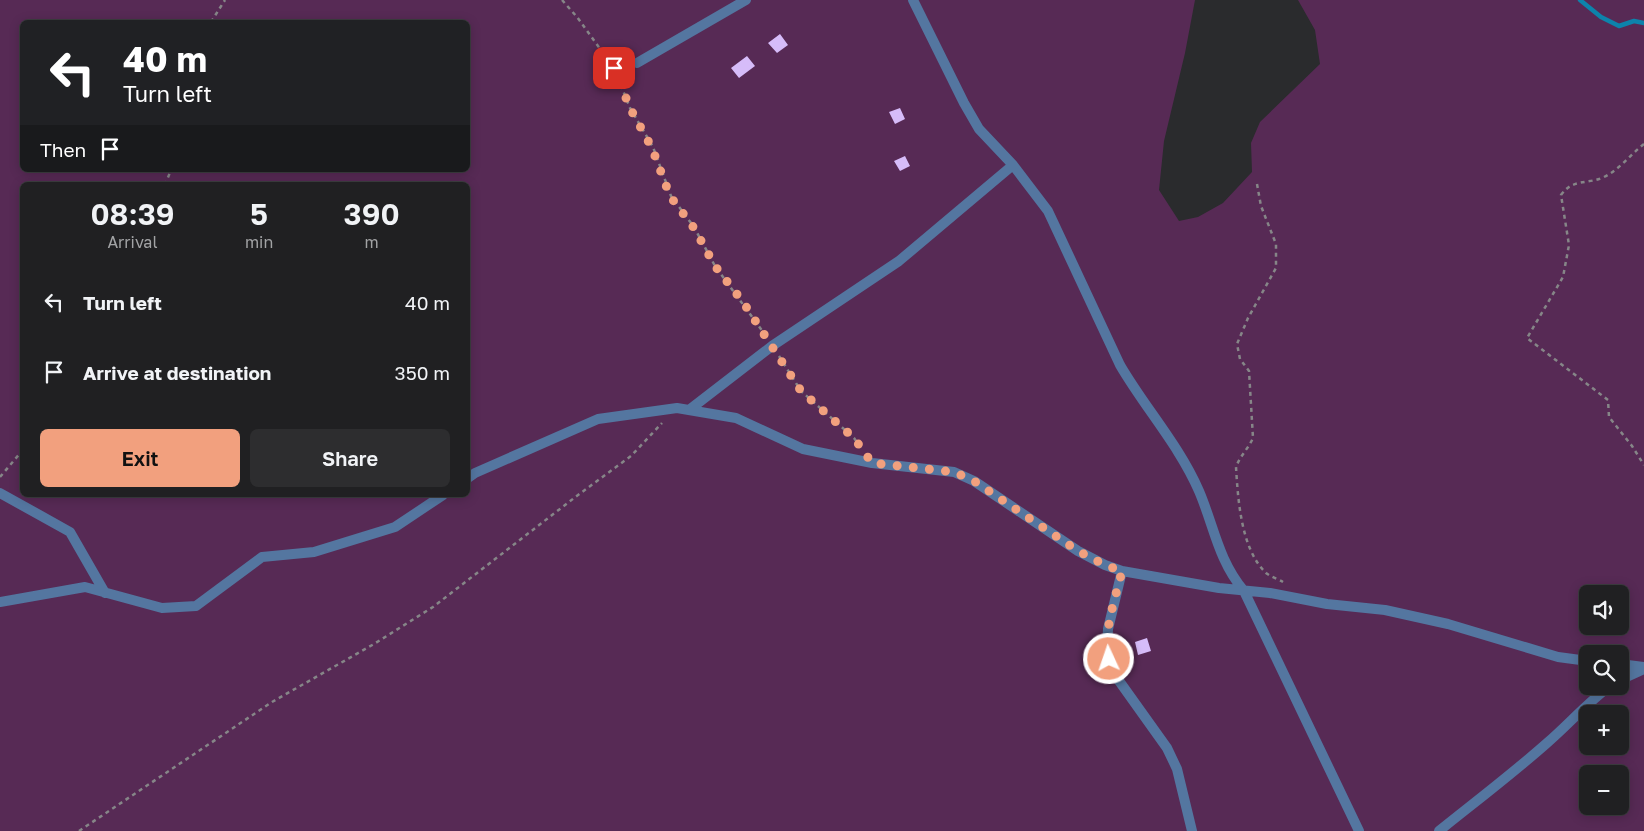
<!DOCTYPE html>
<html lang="en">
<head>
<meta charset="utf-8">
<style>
	:root { --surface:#202022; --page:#2d2d2f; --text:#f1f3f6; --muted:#a2a3a5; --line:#3d3e40; --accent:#f2a07e }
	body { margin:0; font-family:"Golos Text",sans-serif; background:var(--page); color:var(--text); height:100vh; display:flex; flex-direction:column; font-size:19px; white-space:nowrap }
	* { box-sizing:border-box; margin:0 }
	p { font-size:16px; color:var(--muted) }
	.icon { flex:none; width:28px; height:28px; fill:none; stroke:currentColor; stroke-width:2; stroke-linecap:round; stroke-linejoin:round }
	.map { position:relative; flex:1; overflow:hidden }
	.details { position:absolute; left:20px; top:182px; width:450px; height:315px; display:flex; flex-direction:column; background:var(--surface); border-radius:8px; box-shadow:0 2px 12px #0003,0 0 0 1px var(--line) }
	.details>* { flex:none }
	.guide { position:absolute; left:20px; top:20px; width:450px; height:152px; border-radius:8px; box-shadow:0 2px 12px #0003,0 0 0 1px var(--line); background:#202124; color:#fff; overflow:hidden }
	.fabs { position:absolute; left:1579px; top:585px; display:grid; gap:10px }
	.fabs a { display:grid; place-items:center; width:50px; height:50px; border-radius:8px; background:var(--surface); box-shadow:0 2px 12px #0003,0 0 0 1px var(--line); font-size:25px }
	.pin { position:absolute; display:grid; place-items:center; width:42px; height:42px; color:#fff; margin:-21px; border-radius:10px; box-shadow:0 2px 8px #0006 }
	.me { position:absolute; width:55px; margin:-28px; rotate:357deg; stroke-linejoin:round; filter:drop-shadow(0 0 4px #0008) }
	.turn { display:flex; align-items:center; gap:18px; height:105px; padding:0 20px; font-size:22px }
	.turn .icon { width:65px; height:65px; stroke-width:2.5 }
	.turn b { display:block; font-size:35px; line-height:42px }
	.then { display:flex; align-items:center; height:48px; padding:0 20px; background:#0003; gap:10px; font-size:19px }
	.eta { display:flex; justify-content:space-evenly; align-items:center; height:85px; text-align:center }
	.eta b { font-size:30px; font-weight:600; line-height:35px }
	.button { display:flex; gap:10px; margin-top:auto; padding:10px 20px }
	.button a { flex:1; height:58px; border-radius:8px; background:var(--accent); color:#111; font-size:20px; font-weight:600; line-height:58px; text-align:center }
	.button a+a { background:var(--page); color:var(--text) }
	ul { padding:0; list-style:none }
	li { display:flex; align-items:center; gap:15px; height:70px; padding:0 20px }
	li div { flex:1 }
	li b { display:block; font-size:19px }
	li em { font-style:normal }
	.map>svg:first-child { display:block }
	.green { fill:#572a55; fill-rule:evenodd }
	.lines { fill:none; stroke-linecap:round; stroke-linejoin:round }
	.stream { stroke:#0d83ab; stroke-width:4.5 }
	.building { fill:#d6bcf9 }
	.path { stroke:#868688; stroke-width:2.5; stroke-dasharray:4 4; stroke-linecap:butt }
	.minor { stroke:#5476a0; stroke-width:10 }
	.route { stroke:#f2a07e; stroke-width:9; stroke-dasharray:0 16.2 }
</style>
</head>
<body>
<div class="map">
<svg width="1644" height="831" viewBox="0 0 1644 831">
	<rect width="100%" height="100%" fill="#2a2b2d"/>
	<path class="green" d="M0 0H1195L1185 53 1164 141 1159 190 1179 221 1198 217 1223 203 1252 172 1251 143 1260 122 1320 64 1315 30 1298 0H1644V831H0ZM22 22H468V170H22ZM22 185H468V495H22ZM1588 594H1620V626H1588ZM1588 654H1620V686H1588ZM1588 714H1620V746H1588ZM1588 774H1620V806H1588Z"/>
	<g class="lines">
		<path class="stream" d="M1580 0 1601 17 1619 26 1634 21 1644 23"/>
	</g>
	<path class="building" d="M780 34 788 45 777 53 768 43Z
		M747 56 755 66 739 78 731 68Z
		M900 108 905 119 895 124 889 112Z
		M905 156 910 166 900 171 894 161Z
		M1147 638 1151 651 1138 655 1135 642Z"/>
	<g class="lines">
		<path class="path" d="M562 0 577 17 614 68 630 108 653 147 671 196 694 227 715 266 766 336
			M211 22 225 0
			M1644 144C1630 155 1620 169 1604 177 1587 185 1573 178 1561 195L1569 245 1563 277 1527 338 1608 400 1609 417 1632 446 1644 465
			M1257 184 1261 206 1276 244V268L1248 318 1237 344 1240 359 1249 371 1253 438C1248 449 1240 456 1236 467 1238 500 1241 549 1266 573 1271 577 1278 579 1283 582
			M165 185 171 170
			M779 356 801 391 854 438 861 448
			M0 477 22 451
			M79 831 272 702 374 644 433 607 578 495 631 456 662 423"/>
		<path class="minor" d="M913 0 964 103 979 129 1013 165 1048 211 1120 365C1145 408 1179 445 1199 491 1214 526 1218 560 1244 591L1359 831
			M637 63 746 0
			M689 410 772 346 899 261 1013 165
			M468 478 475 473 598 419 677 408 736 418 803 449 872 463 954 472 974 481 1078 551 1105 565 1122 571 1219 588 1270 593 1327 604 1385 610 1448 624 1558 657 1588 661
			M0 493 70 532 105 593
			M1122 571 1108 629 1107 648 1112 671 1167 748 1177 769 1192 831
			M0 602 85 587 162 608 196 606 262 557 314 552 395 527 443 495
			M1620 664 1644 667
			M1620 680 1644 669
			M1439 831C1475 802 1512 774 1547 743 1568 725 1587 703 1610 686"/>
	</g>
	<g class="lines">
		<path class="route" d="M614 68 630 108 652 148 670 196 694 228 715 266 743 302 801 391 854 438 872 463 954 472 974 481 1078 551 1105 565 1122 571C1115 600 1103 631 1109 659"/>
	</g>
</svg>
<div class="fabs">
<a><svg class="icon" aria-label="sound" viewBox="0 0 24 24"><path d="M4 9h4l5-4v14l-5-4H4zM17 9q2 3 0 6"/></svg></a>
<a><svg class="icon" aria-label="search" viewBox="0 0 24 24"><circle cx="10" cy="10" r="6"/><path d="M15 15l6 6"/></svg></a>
<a>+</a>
<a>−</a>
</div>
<div class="pin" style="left:614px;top:68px;background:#d93025"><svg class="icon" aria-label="arrive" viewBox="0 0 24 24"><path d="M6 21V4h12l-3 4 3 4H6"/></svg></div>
<svg class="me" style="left:1109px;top:659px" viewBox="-20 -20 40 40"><circle r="17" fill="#f2a07e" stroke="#fff" stroke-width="3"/><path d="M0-11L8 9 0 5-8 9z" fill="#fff"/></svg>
<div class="guide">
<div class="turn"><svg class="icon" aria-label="left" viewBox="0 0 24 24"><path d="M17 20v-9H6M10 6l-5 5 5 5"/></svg><div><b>40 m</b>Turn left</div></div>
<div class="then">Then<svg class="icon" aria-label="arrive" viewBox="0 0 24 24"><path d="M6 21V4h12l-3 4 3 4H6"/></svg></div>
</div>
<section class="details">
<div class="eta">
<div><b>08:39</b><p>Arrival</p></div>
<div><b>5</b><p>min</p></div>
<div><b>390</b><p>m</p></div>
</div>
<ul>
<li><svg class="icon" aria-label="left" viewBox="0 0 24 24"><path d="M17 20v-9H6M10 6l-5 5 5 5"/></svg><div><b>Turn left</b></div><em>40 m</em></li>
<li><svg class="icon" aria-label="arrive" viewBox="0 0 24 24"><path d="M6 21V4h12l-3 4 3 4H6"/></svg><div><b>Arrive at destination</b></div><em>350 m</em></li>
</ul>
<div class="button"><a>Exit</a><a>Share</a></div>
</section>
</div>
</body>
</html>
